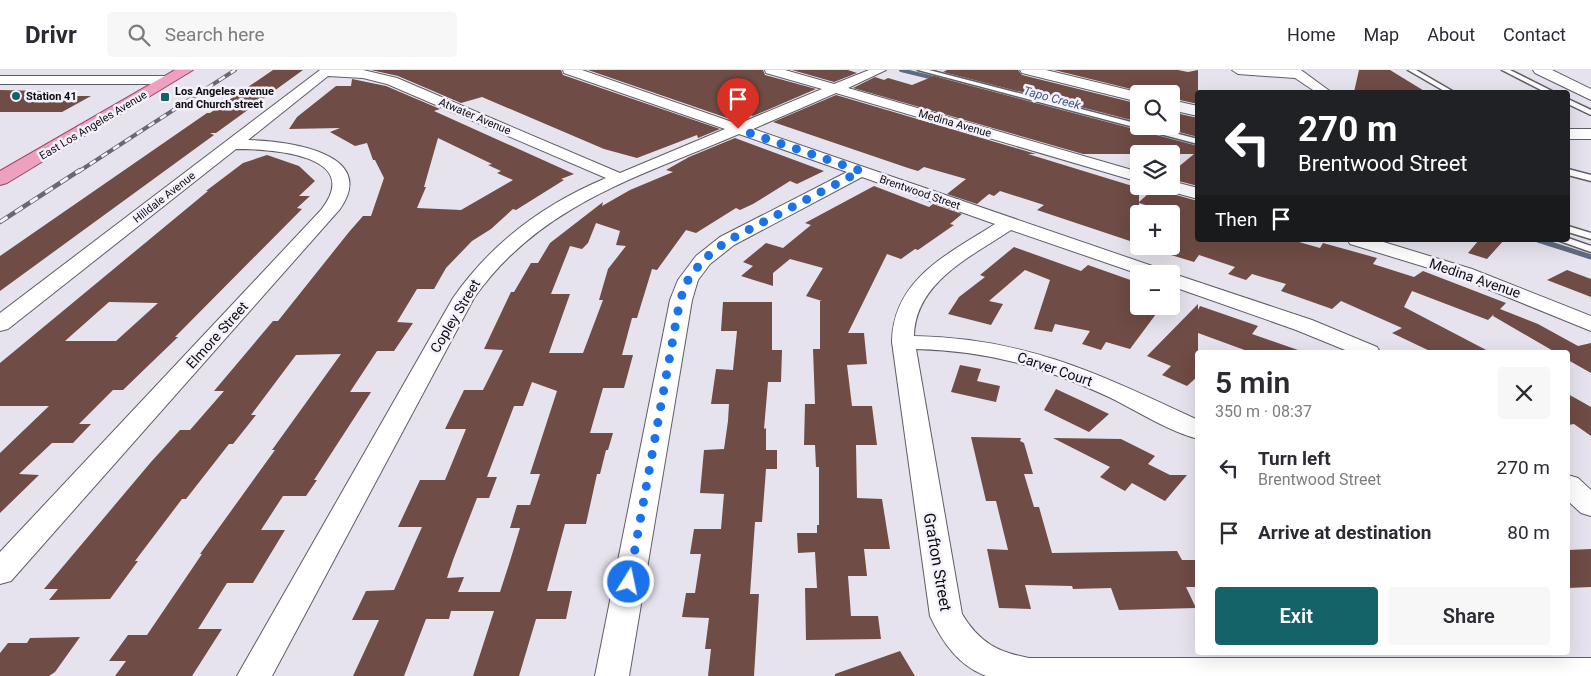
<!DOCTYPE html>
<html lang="en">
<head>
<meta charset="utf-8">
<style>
	:root { --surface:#fff; --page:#f7f7f7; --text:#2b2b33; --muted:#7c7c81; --line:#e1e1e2; --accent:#146369 }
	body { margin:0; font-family:Roboto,sans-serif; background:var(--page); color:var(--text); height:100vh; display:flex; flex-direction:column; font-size:19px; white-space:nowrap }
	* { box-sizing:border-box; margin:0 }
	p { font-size:16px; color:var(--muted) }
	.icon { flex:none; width:28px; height:28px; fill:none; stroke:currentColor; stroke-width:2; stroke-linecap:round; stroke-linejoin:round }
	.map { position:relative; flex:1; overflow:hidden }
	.details { position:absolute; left:1195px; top:280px; width:375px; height:305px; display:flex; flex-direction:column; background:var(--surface); border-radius:5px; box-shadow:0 5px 20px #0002 }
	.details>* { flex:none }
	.guide { position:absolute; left:1195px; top:20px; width:375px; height:152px; border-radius:5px; box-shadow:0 5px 20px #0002; background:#202124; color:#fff; overflow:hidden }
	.buttons { position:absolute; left:1130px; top:15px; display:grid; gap:10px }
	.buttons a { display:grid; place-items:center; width:50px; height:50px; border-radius:5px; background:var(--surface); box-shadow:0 5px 20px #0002; font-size:25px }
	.pin { position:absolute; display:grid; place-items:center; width:42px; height:42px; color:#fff; margin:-51px -21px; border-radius:50% 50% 50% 0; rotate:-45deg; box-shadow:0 0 5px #0007 }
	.pin .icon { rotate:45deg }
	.me { position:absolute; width:55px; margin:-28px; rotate:10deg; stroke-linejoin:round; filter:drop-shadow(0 0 4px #0008) }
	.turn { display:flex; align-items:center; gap:18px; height:105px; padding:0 20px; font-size:22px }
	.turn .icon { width:65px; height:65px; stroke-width:2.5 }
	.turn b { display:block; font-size:35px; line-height:42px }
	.then { display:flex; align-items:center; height:48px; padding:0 20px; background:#0003; gap:10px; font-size:19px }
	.round { display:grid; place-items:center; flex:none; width:52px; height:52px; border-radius:5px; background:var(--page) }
	.overview { display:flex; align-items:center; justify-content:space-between; height:85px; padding:0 20px }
	h1 { font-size:30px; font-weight:600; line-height:38px }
	.action { display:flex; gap:10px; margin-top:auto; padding:10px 20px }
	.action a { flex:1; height:58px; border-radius:5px; background:var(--accent); color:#fff; font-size:20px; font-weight:600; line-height:58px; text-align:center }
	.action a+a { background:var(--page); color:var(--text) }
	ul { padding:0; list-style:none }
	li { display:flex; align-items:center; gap:15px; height:65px; padding:0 20px }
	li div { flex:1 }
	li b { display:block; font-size:19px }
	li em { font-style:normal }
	header { display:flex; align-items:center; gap:30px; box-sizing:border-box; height:70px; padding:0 25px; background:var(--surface); border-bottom:1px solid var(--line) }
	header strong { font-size:24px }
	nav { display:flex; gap:28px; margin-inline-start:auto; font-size:18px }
	.search { width:350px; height:45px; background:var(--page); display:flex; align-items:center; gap:12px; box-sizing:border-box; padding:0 18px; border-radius:5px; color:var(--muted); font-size:19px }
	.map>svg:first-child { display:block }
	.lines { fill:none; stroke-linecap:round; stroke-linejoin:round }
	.stream-far1 { stroke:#5f6a81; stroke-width:4 }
	.stream { stroke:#5f6a81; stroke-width:5 }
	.building { fill:#6f4c45; fill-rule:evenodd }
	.service-casing { stroke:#605d66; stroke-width:3 }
	.minor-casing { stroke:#605d66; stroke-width:2 }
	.tertiary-casing { stroke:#605d66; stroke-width:2 }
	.secondary-casing { stroke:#605d66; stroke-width:2 }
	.primary-casing { stroke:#974565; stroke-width:2 }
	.service { fill:#fff; fill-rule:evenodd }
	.minor { fill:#fff; fill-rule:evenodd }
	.tertiary { fill:#fff; fill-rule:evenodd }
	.secondary { fill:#fff; fill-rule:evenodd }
	.primary { fill:#eea1bf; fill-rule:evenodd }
	.rail-far1-casing { stroke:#6a686e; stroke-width:4 }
	.rail-casing { stroke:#6a686e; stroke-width:4.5 }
	.rail-far1 { stroke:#f4f1fc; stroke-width:2.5; stroke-dasharray:7; stroke-linecap:butt }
	.rail { stroke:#f4f1fc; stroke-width:3; stroke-dasharray:9; stroke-linecap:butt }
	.route { stroke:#1a73e8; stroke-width:9; stroke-dasharray:0 16.2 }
	.poi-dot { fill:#146369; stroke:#f4f1fc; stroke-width:2 }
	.labels { text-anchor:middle; stroke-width:5; stroke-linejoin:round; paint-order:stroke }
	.far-poi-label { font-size:11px; font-weight:bold; fill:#0d0c0f; stroke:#f4f1fc; text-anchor:start }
	.far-street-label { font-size:11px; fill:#0d0c0f; stroke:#f4f1fc }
	.far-water-label { font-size:12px; font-style:italic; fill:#3f5784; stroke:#f4f1fc }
	.street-label { font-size:14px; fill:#0d0c0f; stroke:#f4f1fc }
	.near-street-label { font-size:16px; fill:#0d0c0f; stroke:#f4f1fc }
</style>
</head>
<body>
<header>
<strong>Drivr</strong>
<div class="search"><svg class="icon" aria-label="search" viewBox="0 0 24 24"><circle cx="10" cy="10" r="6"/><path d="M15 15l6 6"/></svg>Search here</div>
<nav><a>Home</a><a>Map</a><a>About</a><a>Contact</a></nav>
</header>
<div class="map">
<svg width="1591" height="606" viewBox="0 0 1591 606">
	<rect width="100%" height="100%" fill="#e7e3ee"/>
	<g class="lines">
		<path class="stream-far1" d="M901 0 938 9"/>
		<path class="stream" d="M1538 170 1591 187"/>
	</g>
	<path class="building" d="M273 0H303L216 63H210L214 65 0 221V186L207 43H210Z
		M371 0H561L563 5 720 59 698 68 697 65 637 88 604 79 482 27 461 33 398 6Z
		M588 0H763L765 5 816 19 753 46 736 40 733 50Z
		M792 0H848L857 3 834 12Z
		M947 0H1018L1022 5 1139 34V52L943 2Z
		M1054 0H1178L1188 2 1198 0V34L1171 28V24L1139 21Z
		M1359 0H1390L1426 22H1354Z
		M934 6 1198 76V116L1171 109V103L1194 84H1083L853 18 875 7 884 10 888 8 912 15Z
		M352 9 386 16 440 39 434 41 574 104 561 109 564 110 516 140 513 139 491 159 472 171 446 198 434 219H417L397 252 413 253 394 281H377L350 322H371L314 410H317L306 426H283L261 460H285L253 513H227L198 559H222L192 606H115L126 591H109L128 565H147L202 484H200L275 380H272L341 284 296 285 251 345H256L233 374H229L186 429H182L135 491H138L110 529 49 530 58 519H44L151 392 180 360H190L224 321H214L273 251H278L349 162 363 146H371L384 108 375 90H373L367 73 355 76 330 62 340 58 289 59 297 47 336 16H351ZM438 68 492 94 488 95 501 101 497 103 513 110 461 140 417 138 426 117H424Z
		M0 20 42 21 32 26H91L62 42H0Z
		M836 25 1036 84H1028L1139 118V132L1157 116H1161L1165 122 1198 131V170H1292L1320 178 1323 173 1377 188 1373 194 1414 207 1423 201 1506 233 1500 239 1538 254 1578 276 1591 273V303L1568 290V282H1555L1493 246 1494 244 1488 250 1412 221 1404 237 1490 282H1432L1392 263 1402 258 1341 231 1332 239 1281 221 1286 214 1252 204 1246 210 1228 204 1235 197 1199 185 1194 192 1171 185V143L1139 133V174L1037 140 1044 135 1000 121 994 126 989 124 977 134 947 124 966 109 924 97 918 101 908 98 773 52Z
		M1171 42 1198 48V67L1156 56H1171Z
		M735 68 824 101 797 114 790 111 753 134 740 140 736 138 696 163 686 160 657 200 652 199 637 248H632L622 285H633L624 318H603L590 363H613L608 380H606L600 404H597L586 454H565L547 521H572L566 549H536L519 606H473L494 541H451L449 549H426L404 606H353L379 550H352L366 521 394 520 422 457H398L420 410H445L466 359H445L464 320H483L503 280 484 279 511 222H514L531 193H538L550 173 603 132 602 136 630 120 673 102 666 100 689 87ZM596 153 620 161 616 175 626 176 608 199 599 230H603L583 283H549L570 224H551L570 176 582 179 588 173ZM532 312 557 321 530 404H540L530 435H517L510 458H520L510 491 500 522H458L464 507 447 508 453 490 477 428H489L497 407H487L514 336H523Z
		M267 85 299 96 315 111 299 126H310L297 138 302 139 175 267H178L152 292 123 320H113L79 354H91L73 373H52L19 404 39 405 0 443V383L49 336H0V293L208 121H206L243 93ZM109 232 158 233 116 271H65Z
		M874 116 929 137 933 134 962 144 950 154 954 155 918 180 915 179 901 189 887 184 848 263H864L867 294 847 295 852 336H872L877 375H856L857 428 882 429 890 479H864L867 506H848L851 546H878L881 569 806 570 805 518H817L815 482 798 483 797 463H817V455H819V397H816L815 375H804L805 334H815L813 279H820V231H822L806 226 823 198 790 189 773 203V216L741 206 753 196 743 192 766 173 783 178 811 155 805 153Z
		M1479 170H1504L1487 189 1468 183Z
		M1014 177 1081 201 1088 195 1139 213V236H1162L1130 279 1106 272 1101 280 1082 274 1090 261 1055 254 1052 262 1034 259 1050 210 1025 200 989 231 1003 234 991 255 948 244 959 227 985 207 980 205Z
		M1567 200 1591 209V227L1547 210Z
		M723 232H772V280H782L781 312H768L764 359 766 358V380H777V399H766L762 452H755L750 524H759L754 606H708L711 579H705L709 548 682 547 686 523H695L701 484H690L694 459H721L724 424 700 423 704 380 724 379 728 351 729 334H711L716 299 733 300 737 261H721Z
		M1198 234V240L1200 236 1258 256 1252 264 1298 280V282H1250L1198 263V306L1187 316 1162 305 1171 296 1147 286Z
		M960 295 981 299 977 311 1000 316 996 332 951 322Z
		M1056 319 1084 332 1109 344 1089 362 1044 340Z
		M1568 324 1591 337V366L1574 354 1568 355Z
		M971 367 1021 368 1020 371 1024 373 1033 404H1024L1034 437H1039L1052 483 1177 481 1182 490H1198V517H1186L1196 538 1119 540 1111 518 1073 519 1072 516 1025 515 1031 539 999 538 987 479 1008 480 996 431H986Z
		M1053 368 1121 369 1155 386 1148 394 1170 405H1187L1165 431 1132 413 1125 421 1100 407 1110 397Z
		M1591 479V517L1568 518V480Z
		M80 567 55 602 49 606H0V583L8 573H27L30 568Z
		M900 581 915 606H835V604Z"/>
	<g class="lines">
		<defs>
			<path id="service" d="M918 0H929L1139 54V56H1147L1198 69V74Z
				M1408 0H1416L1454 22H1446Z
				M1502 0H1510L1554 22H1545Z
				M1568 29 1591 40V45L1568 34Z
				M1568 99 1591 105V111L1568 105Z
				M1568 156 1591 163V169L1568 162Z
				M1568 168 1591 176V182L1557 170Z"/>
			<path id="minor" d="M320 0H363L397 8 620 103 725 59 564 3 563 0H582L738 54 822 19 766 3 765 0H785L834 14 869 0H886L848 18 1139 102V112L836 23 753 59 1164 200 1167 204H1139L1011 160C972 186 915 212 914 266 1026 268 1099 304 1198 350V369C1168 361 1139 342 1111 328 1044 297 990 281 916 279L962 544C979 572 997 582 1029 588H1591V606H986C958 595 943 573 930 546L892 272C893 209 948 184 995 154L862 107 734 175 710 194 698 210 692 230 629 606H595L670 230 678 210 696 186 720 167 847 102 739 64C639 107 540 134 474 228L272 606H237L453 228C492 172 544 134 606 108L387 14 363 8 328 6 248 70C283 71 380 81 340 139L11 511 0 514V482L321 140C365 84 270 79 236 79L8 259 0 261V243Z
				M1232 0H1301L1331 22H1316L1295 8 1238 4Z
				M0 6H168L175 10 168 14H0Z
				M1171 111 1198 118V129L1165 120 1163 116H1171Z
				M1348 170H1377L1472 199 1591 246V261L1458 207 1350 174Z
				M1171 203 1312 250 1377 277 1380 282H1350L1296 260 1171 216V204H1168Z
				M1568 405 1578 408 1591 420V446L1581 443 1568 431Z"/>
			<path id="tertiary" d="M1020 0H1046L1145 24H1139V32L1022 3Z
				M1171 30 1198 36V46L1171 40Z
				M1568 59H1591V69H1568Z"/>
			<path id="secondary" d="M1533 0H1552L1591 19V30L1535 3Z"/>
			<path id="primary" d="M175 0H193L7 113 0 115V101Z"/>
		</defs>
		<use href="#service" class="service-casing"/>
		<use href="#minor" class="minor-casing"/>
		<use href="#tertiary" class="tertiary-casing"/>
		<use href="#secondary" class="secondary-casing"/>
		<use href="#primary" class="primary-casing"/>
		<use href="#service" class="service"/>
		<use href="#minor" class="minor"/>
		<use href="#tertiary" class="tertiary"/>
		<use href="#secondary" class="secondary"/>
		<use href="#primary" class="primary"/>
		<defs>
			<path id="rail-far1" d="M78 102 235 0"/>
			<path id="rail" d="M0 152 80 100"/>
		</defs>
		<use href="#rail-far1" class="rail-far1-casing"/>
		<use href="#rail" class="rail-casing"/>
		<use href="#rail-far1" class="rail-far1"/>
		<use href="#rail" class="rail"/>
	</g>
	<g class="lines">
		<path class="route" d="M629 512 680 230 688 210 703 190 727 171 861 101 738 59"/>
	</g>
	<g class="poi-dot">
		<circle cx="16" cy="26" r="5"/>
		<rect x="160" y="22" width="10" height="10" rx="2.5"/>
	</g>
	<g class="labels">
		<g class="far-poi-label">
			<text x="175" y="25">Los Angeles avenue<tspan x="175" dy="13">and Church street</tspan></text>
			<text x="26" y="30">Station 41</text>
		</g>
		<g class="far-street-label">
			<text transform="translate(475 46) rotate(23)" y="4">Atwater Avenue</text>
			<text transform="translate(955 53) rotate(16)" y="4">Medina Avenue</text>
			<text transform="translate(93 55) rotate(-31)" y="4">East Los Angeles Avenue</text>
			<text transform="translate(920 122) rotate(19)" y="4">Brentwood Street</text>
			<text transform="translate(164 127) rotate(-38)" y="4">Hilldale Avenue</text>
		</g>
		<g class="far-water-label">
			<text transform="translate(1052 28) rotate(15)" y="4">Tapo Creek</text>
		</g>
		<g class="street-label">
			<text transform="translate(1475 208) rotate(19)" y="5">Medina Avenue</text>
			<text transform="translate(455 246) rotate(-59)" y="5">Copley Street</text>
			<text transform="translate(217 265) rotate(-48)" y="5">Elmore Street</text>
			<text transform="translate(1055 299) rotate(19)" y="5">Carver Court</text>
		</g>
		<g class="near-street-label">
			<text transform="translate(938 492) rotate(80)" y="6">Grafton Street</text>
		</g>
	</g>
</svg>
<div class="buttons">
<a><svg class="icon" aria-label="search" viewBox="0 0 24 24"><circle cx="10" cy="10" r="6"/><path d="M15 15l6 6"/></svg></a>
<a><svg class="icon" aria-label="layers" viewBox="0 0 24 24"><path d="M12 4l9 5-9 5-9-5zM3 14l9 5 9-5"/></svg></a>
<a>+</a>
<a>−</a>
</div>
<div class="pin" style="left:738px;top:59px;background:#d93025"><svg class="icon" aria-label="arrive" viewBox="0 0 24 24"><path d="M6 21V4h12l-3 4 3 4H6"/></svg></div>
<svg class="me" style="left:629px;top:512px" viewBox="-20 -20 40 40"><circle r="17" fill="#1a73e8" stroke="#fff" stroke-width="3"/><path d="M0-11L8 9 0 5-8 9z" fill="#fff"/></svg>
<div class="guide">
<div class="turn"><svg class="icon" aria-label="left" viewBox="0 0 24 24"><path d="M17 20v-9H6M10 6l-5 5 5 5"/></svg><div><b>270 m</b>Brentwood Street</div></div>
<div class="then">Then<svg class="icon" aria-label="arrive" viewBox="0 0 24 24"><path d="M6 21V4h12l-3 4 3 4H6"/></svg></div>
</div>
<section class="details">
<div class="overview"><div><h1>5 min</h1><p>350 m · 08:37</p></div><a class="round"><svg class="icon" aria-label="close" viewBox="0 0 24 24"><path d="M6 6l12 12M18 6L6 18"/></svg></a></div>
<ul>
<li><svg class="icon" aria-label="left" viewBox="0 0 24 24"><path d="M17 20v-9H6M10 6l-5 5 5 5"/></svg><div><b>Turn left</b><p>Brentwood Street</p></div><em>270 m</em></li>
<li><svg class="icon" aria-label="arrive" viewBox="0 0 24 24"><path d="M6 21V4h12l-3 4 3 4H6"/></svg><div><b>Arrive at destination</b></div><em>80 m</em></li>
</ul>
<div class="action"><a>Exit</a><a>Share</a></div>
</section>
</div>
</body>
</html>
